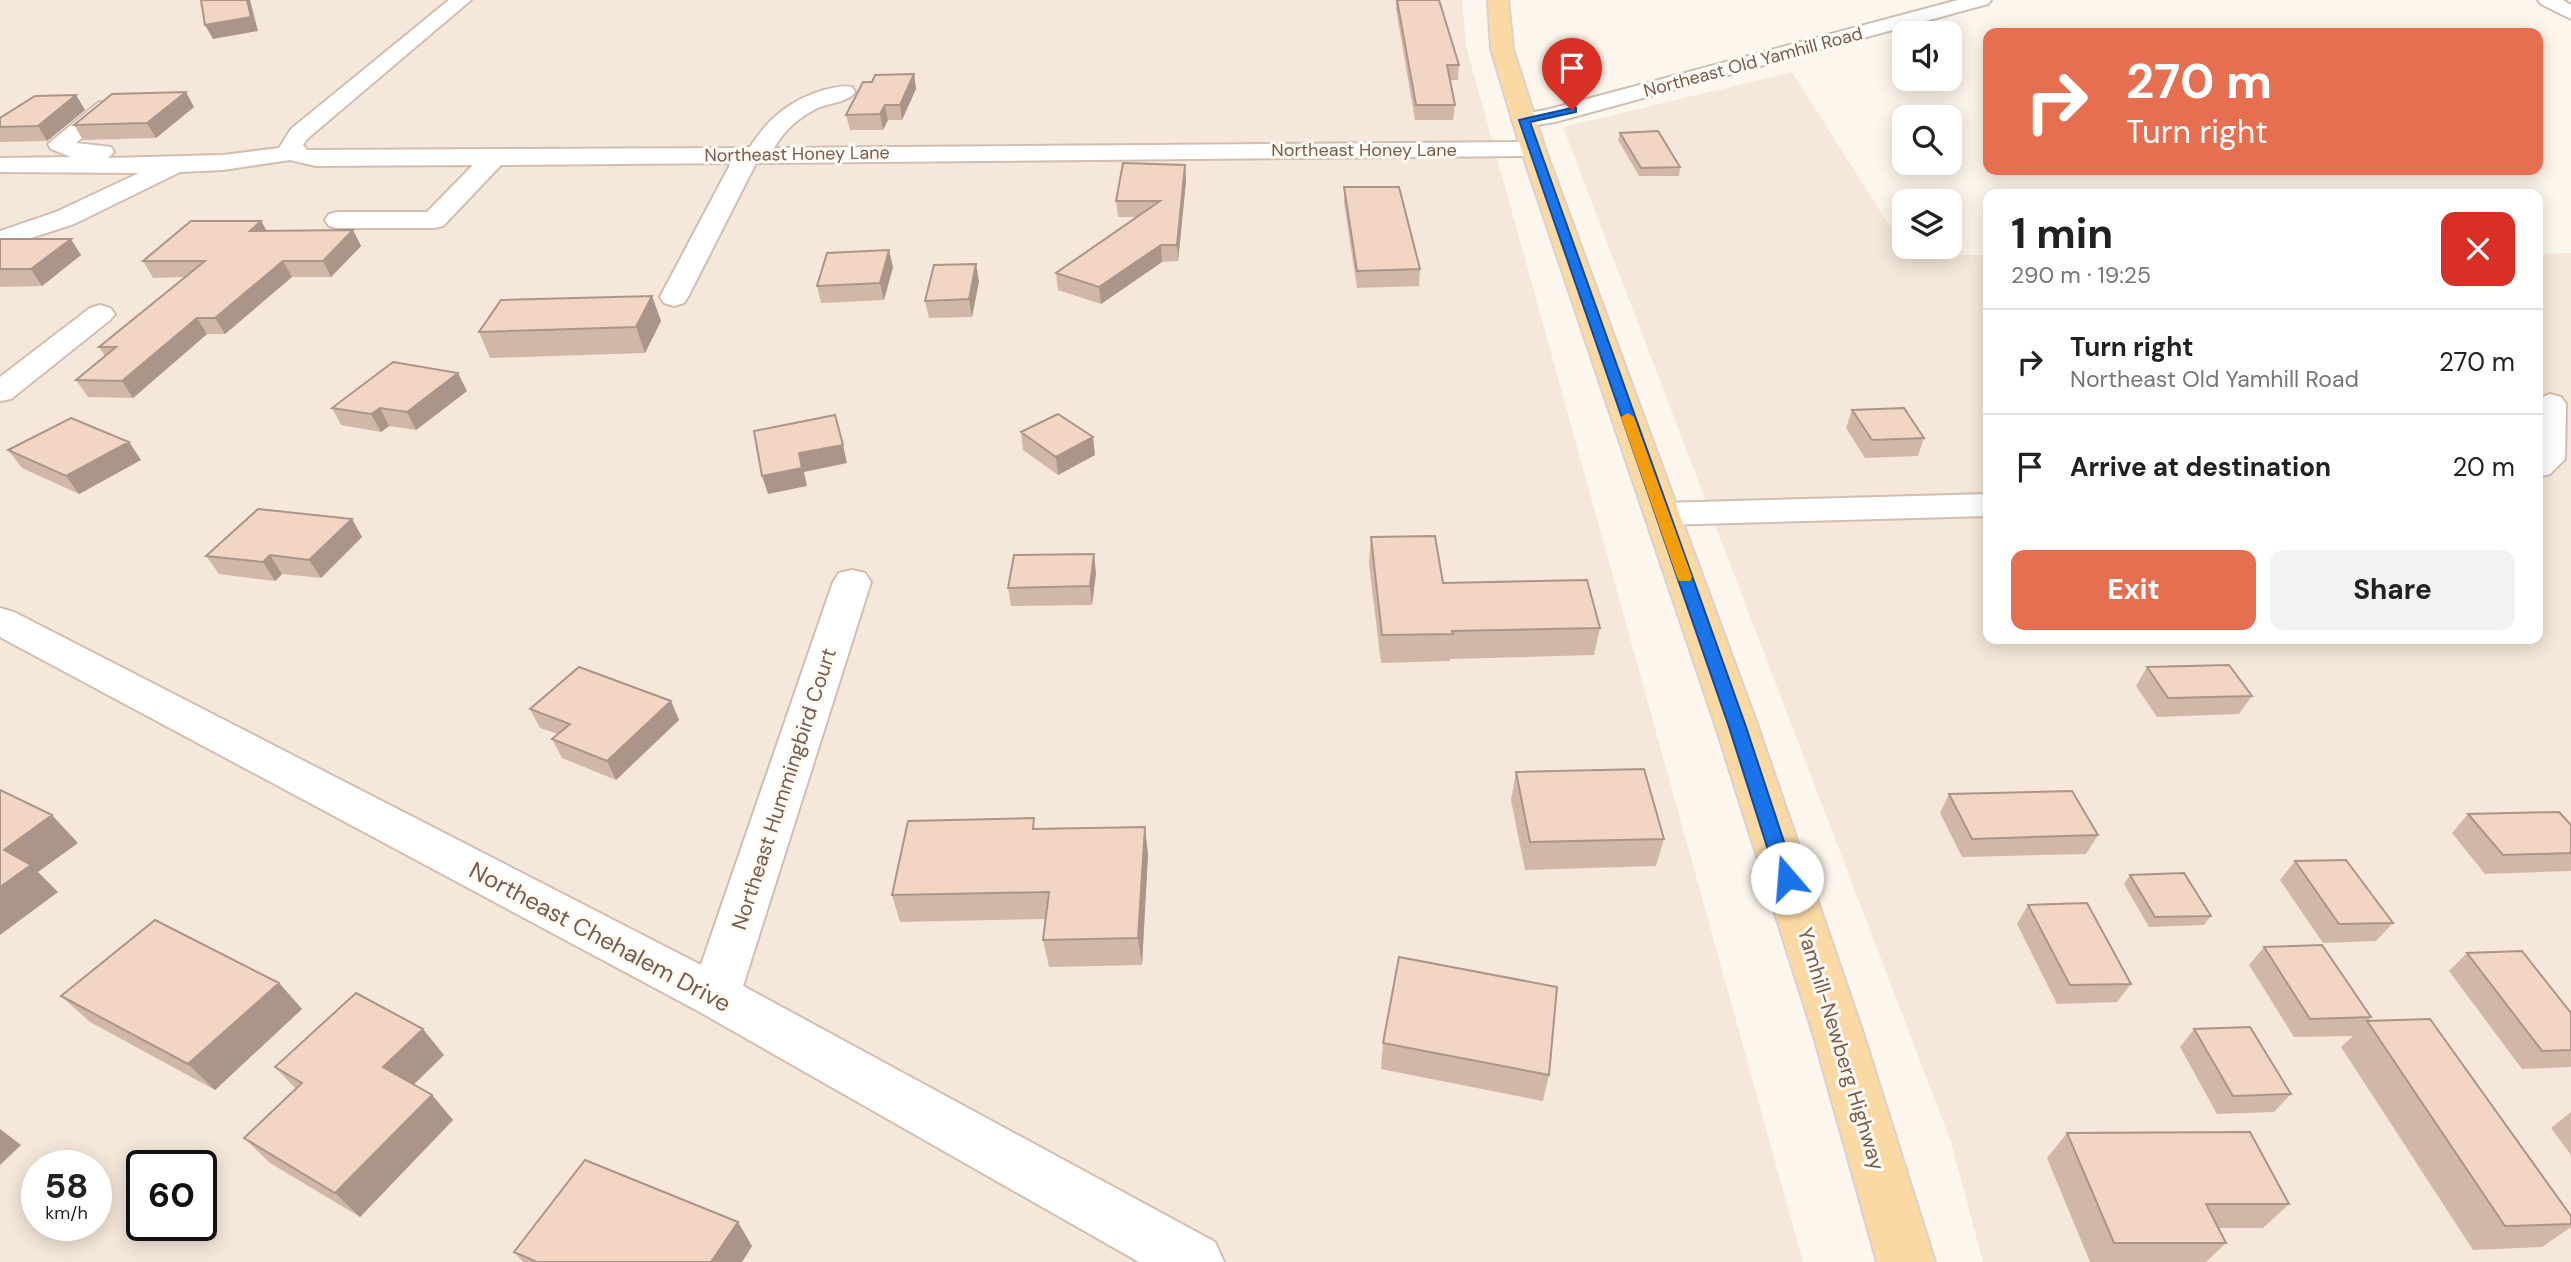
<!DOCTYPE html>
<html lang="en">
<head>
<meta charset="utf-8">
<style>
	:root { --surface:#fff; --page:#f2f2f2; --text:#222; --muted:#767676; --line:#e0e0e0; --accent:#e76f51 }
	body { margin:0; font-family:"DM Sans",sans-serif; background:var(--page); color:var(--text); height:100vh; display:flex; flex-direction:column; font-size:26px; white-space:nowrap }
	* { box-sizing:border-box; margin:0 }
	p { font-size:23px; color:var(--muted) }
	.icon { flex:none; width:38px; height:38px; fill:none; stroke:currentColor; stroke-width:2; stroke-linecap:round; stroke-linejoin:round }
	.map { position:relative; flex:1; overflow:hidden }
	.drawer { position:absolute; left:1983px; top:189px; width:560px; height:455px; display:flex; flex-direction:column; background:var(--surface); border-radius:14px; box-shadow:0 4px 18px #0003 }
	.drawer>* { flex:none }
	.hud { position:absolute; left:1983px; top:28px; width:560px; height:147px; border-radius:14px; box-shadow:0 4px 18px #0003; background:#e76f51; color:#fff; overflow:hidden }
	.buttons { position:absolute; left:1892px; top:21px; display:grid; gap:14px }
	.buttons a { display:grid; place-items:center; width:70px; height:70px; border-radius:14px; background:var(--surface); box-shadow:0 4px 18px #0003; font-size:35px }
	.speed { position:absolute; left:21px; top:1150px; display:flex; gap:14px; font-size:35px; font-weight:700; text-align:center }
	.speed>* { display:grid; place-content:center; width:91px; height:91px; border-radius:50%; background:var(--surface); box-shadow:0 4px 18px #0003; line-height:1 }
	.speed small { font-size:18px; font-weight:400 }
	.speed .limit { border:4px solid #111; border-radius:10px; background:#fff; color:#111 }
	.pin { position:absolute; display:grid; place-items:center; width:60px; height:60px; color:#fff; margin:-72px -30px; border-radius:50% 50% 50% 0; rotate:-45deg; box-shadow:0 0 7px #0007 }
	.pin .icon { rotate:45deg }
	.me { position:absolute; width:77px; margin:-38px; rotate:342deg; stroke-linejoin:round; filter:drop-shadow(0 0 5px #0008) }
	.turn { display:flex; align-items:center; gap:24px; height:147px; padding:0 28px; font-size:32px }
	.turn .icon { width:91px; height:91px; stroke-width:2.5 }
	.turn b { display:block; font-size:49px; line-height:60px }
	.round { display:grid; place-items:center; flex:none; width:74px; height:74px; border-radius:14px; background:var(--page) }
	.headline { display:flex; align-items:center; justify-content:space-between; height:119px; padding:0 28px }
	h1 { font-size:42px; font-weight:700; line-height:52px }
	.cta { display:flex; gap:14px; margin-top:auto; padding:14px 28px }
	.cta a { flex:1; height:80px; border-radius:14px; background:var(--accent); color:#fff; font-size:28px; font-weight:700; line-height:80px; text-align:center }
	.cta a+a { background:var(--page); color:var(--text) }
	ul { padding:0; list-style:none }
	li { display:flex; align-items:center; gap:21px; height:105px; padding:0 28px; border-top:2px solid var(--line) }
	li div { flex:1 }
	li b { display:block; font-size:26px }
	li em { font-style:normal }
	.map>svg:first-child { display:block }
	.residential { fill:#f5e8da; fill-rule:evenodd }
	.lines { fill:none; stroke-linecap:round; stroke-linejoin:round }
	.minor-casing { stroke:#d1beb0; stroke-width:4 }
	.major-casing { stroke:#dad1cd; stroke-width:4 }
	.minor { fill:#fff; fill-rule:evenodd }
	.major { fill:#fbd9a5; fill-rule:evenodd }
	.wall { fill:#d1b7a8 }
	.shaded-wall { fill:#aa9588 }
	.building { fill:#f3d5c3; stroke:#aa9588; stroke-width:2 }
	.route { fill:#1a73e8; stroke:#114b97; stroke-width:2 }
	.slow { fill:#f59e0b }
	.labels { text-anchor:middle; stroke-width:6; stroke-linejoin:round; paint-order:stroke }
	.far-street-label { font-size:18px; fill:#7a5c4d; stroke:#fffaf3 }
	.street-label { font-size:21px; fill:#7a5c4d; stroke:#fffaf3 }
	.near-street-label { font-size:24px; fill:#7a5c4d; stroke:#fffaf3 }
</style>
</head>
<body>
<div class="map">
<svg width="2571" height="1262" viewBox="0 0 2571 1262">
	<rect width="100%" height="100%" fill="#fdf6ec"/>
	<path class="residential" d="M0 0H1462L1466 46 1803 1262H0ZM37 1166H96V1225H37ZM142 1166H201V1225H142Z
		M1792 72 1908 255H1988V639H2538V254L2571 253V1262H1983L1951 1142 1563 127Z"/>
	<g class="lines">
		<defs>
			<path id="minor" d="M449 0H471L307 139 303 145 307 150 742 148 750 147C769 117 791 100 824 90 834 88 842 85 852 87L855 92C849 102 830 103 820 107 800 116 785 129 774 148L1533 142 1542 144 1545 149 1542 154 1533 156 756 163 688 297 684 303 674 306 664 303 660 297 731 163 501 165 443 226 434 228H338L329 226 325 220 329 214 338 212H427L473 165 316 166 290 160 223 170 180 172 74 224 0 248V231L56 212 139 173 0 172V158L71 157 51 149 48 144 99 102H115L119 107 76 143 111 147 114 152 108 158 223 155 279 148 291 129Z
				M1958 0H1991L1988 4 1555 122 1524 127 1516 125 1512 120 1516 115 1546 110Z
				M2538 0H2563L2571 5V19L2541 4Z
				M100 305 110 308 115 314 110 320 11 399 0 401V377L90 308Z
				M2550 394 2561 397 2566 404 2565 459 2550 474 2538 477V399Z
				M1988 494V516L1662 525 1650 522 1644 514 1650 506 1662 503Z
				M852 570 865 573 871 582 743 986 1215 1242 1224 1262H1139L698 1011 0 637V608L14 612 701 965 833 582 839 573Z"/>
			<path id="major" d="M1488 0H1508L1513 49 1545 149 1757 724 1863 1033 1935 1262H1877L1813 1033 1715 724 1521 149 1491 49Z"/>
		</defs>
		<use href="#minor" class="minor-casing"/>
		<use href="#major" class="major-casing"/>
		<use href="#minor" class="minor"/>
		<use href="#major" class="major"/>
	</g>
	<path class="wall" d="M1396 0H1439L1459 65 1458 80H1450L1455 105 1453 120H1415L1396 9Z
		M914 74 916 89 902 120H888L883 130H850L846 115 872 82Z
		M76 95 85 110 47 141 0 142V118Z
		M194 107 156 138 83 140 74 125Z
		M1620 133 1680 167 1679 176H1639L1618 140Z
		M1185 165 1186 181 1178 261 1162 262 1101 304 1058 290 1056 273 1136 217H1118L1116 201Z
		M1344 187 1420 269 1419 286 1357 288 1344 203Z
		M261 221 267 231 353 230 361 246 331 277H292L225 334H207L133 398 88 397 76 380 105 356 99 347 185 277 153 278 143 261Z
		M0 239 81 255 42 286 0 287Z
		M893 267 884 300 821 303 817 286Z
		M979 281 972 317 929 318 925 301Z
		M652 296 661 321 645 353 490 358 479 332Z
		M467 391 416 430 389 426 381 432 341 425 332 408Z
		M1852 410 1924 438 1918 456 1865 458 1846 428Z
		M1021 432 1095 455 1058 475 1023 450Z
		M129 442 141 460 79 494 22 468 8 450Z
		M352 519 362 537 321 578 282 574 275 581 219 574 206 556Z
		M1371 537 1443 583 1600 628 1594 655 1450 659V661L1381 663 1369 564Z
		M1096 573 1092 605 1011 606 1008 588Z
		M2147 667 2252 696 2239 714 2157 717 2136 686Z
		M671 701 679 720 616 780 562 758 552 739 558 734 540 728 530 709Z
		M1516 772 1664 839 1656 866 1525 870 1511 800Z
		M1949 794 2098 835 2086 854 1962 857 1940 813Z
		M2468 814 2571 825V871L2485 874 2452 833Z
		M1037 829 1148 854 1142 965 1049 967 1043 940 1046 919 900 922 892 895Z
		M2295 861 2393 923 2376 941 2323 943 2280 880Z
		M2130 875 2211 916 2204 925 2149 927 2124 884Z
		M2028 905 2131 984 2117 1002 2057 1004 2017 924Z
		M2264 947 2371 1017 2368 1021 2571 1216V1227L2542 1247 2473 1250 2341 1047 2353 1036 2294 1037 2249 965Z
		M2467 953 2571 1013V1067L2522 1069 2449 971Z
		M279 983 302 1009 215 1090 90 1022 61 996Z
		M2194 1029 2291 1094 2274 1112 2217 1114 2180 1047Z
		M1383 1043 1549 1075 1543 1101 1381 1069Z
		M444 1055 414 1084 432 1095 453 1120 360 1217 270 1163 244 1138 296 1089 275 1067Z
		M2571 1112V1155L2551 1128Z
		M2067 1133 2289 1204 2263 1228H2219L2226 1243 2206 1262H2090L2047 1158Z
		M752 1246 742 1262H523L514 1252Z"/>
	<path class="shaded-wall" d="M247 0H250L258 31 213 39 205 25Z
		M914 74 916 89 902 120 900 105Z
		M186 92 194 107 156 138 147 123Z
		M76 95 85 110 47 141 38 126Z
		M885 105 888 120 883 130 880 114Z
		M1185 165 1186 181 1178 261 1177 245Z
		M261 221 270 237 250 231Z
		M353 230 361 246 331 277 323 261Z
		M71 239 81 255 42 286 31 269Z
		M1161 245 1162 262 1101 304 1099 287Z
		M889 250 893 267 884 300 880 283Z
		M283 261 292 277 225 334 215 318Z
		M976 264 979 281 972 317 969 299Z
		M652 296 661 321 645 353 636 327Z
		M197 318 207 334 133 398 122 381Z
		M458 373 467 391 416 430 407 412Z
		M380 408 389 426 381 432 371 414Z
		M1093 437 1095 455 1058 475 1056 457Z
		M129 442 141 460 79 494 66 476Z
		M843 445 847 463 804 472 807 486 768 494 762 476 799 453Z
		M352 519 362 537 321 578 309 560Z
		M1094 554 1096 573 1092 605 1090 586Z
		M270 555 282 574 275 581 263 562Z
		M671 701 679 720 616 780 607 761Z
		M52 815 78 843 38 872 58 892 0 935V887L4 850Z
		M1145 827 1148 854 1142 965 1138 938Z
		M279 983 302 1009 215 1090 188 1064Z
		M423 1029 444 1055 405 1093 383 1067Z
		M432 1095 453 1120 360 1217 335 1193Z
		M0 1129 21 1145 0 1165Z
		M738 1222 752 1246 742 1262H711Z"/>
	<path class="building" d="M201 0H247L251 17 205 25Z
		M1397 0H1439L1459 65H1447L1455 105H1416Z
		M914 74 900 105H885L880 114 846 115 863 82H872L875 75Z
		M186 92 147 123 74 125 112 94Z
		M76 95 38 126 0 127V118L35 96Z
		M1658 131 1680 167 1641 168 1620 133Z
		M1123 163 1185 165 1177 245H1161L1099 287 1056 273 1160 201H1116Z
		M1344 187H1399L1420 269 1357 271Z
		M191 221H261L250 231 353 230 323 261H283L215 318H197L122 381 76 380 116 347H99L205 261H143Z
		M0 239H71L31 269H0Z
		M889 250 880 283 817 286 827 253Z
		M976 264 969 299 925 301 934 265Z
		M652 296 636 327 479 332 501 300Z
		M393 362 458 373 407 412 380 408 371 414 332 408Z
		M1904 408 1924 438 1872 440 1852 410Z
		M1058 414 1093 437 1056 457 1021 432Z
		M835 415 843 445 799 453 802 468 762 476 754 431Z
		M71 418 129 442 66 476 8 450Z
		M258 509 352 519 309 560 270 555 263 562 206 556Z
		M1435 536 1443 583 1587 580 1600 628 1452 631 1453 634 1382 635 1371 537Z
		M1094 554 1090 586 1008 588 1014 555Z
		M2229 665 2252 696 2168 698 2147 667Z
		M579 667 671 701 607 761 552 739 570 724 530 709Z
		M1644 769 1664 839 1530 842 1516 772Z
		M0 790 52 815 4 850 31 865 0 887Z
		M2072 791 2098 835 1972 839 1949 794Z
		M2559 812 2571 825V853L2503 855 2468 814Z
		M1034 818 1033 829 1145 827 1138 938 1043 940 1049 892 892 895 908 821Z
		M2346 860 2393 923 2339 924 2295 861Z
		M2184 873 2211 916 2155 917 2130 875Z
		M2087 903 2131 984 2070 985 2028 905Z
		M155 920 279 983 188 1064 61 996Z
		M2322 945 2371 1017 2310 1019 2264 947Z
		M2522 951 2571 1013V1050L2542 1051 2467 953Z
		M1399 957 1557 987 1549 1075 1383 1043Z
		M356 993 423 1029 383 1067 432 1095 335 1193 244 1138 302 1083 275 1067Z
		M2430 1019 2571 1216V1224L2505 1226 2367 1021Z
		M2250 1027 2291 1094 2233 1096 2194 1029Z
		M2250 1132 2289 1204H2206L2226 1243H2114L2067 1133Z
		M585 1160 738 1222 711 1262H537L514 1252Z"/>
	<path class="route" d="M1572 108H1576V112L1530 122 1745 724 1796 878 1794 884 1787 886 1780 884 1777 878 1728 724 1519 120Z"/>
	<path class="slow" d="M1628 413 1634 417 1692 577 1690 581H1679L1677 577 1621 417Z"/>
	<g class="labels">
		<g class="far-street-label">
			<text transform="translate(1753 62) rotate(-15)" y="6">Northeast Old Yamhill Road</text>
			<text x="1364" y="156">Northeast Honey Lane</text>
			<text transform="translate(797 154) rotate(-1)" y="6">Northeast Honey Lane</text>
		</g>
		<g class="street-label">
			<text transform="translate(784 789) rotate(-72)" y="7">Northeast Hummingbird Court</text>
			<text transform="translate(1841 1049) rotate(73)" y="7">Yamhill-Newberg Highway</text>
		</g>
		<g class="near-street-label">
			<text transform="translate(600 937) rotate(28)" y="8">Northeast Chehalem Drive</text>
		</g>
	</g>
</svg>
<div class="buttons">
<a><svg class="icon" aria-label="sound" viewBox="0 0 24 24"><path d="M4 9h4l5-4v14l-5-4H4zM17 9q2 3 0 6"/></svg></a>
<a><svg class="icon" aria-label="search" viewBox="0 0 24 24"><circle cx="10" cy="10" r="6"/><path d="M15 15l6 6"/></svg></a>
<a><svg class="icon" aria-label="layers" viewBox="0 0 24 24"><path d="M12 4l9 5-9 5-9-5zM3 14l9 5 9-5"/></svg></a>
</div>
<div class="speed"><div>58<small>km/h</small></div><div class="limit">60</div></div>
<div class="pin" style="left:1572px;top:110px;background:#d93025"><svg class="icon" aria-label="arrive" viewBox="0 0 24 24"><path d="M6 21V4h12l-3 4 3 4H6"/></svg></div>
<svg class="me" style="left:1787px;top:878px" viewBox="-20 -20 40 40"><circle r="19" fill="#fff"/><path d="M0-13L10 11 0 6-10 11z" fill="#1a73e8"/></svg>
<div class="hud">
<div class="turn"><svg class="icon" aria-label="right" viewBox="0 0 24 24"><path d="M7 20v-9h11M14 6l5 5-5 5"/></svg><div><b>270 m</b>Turn right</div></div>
</div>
<section class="drawer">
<div class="headline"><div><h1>1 min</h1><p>290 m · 19:25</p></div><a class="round" style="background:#d93025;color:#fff"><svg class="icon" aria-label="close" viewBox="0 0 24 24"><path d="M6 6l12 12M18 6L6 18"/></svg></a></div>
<ul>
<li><svg class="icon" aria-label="right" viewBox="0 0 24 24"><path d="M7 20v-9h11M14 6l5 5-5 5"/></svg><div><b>Turn right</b><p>Northeast Old Yamhill Road</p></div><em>270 m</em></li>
<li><svg class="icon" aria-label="arrive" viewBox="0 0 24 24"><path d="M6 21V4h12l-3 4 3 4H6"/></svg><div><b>Arrive at destination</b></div><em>20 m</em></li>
</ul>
<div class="cta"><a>Exit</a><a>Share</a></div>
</section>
</div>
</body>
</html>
